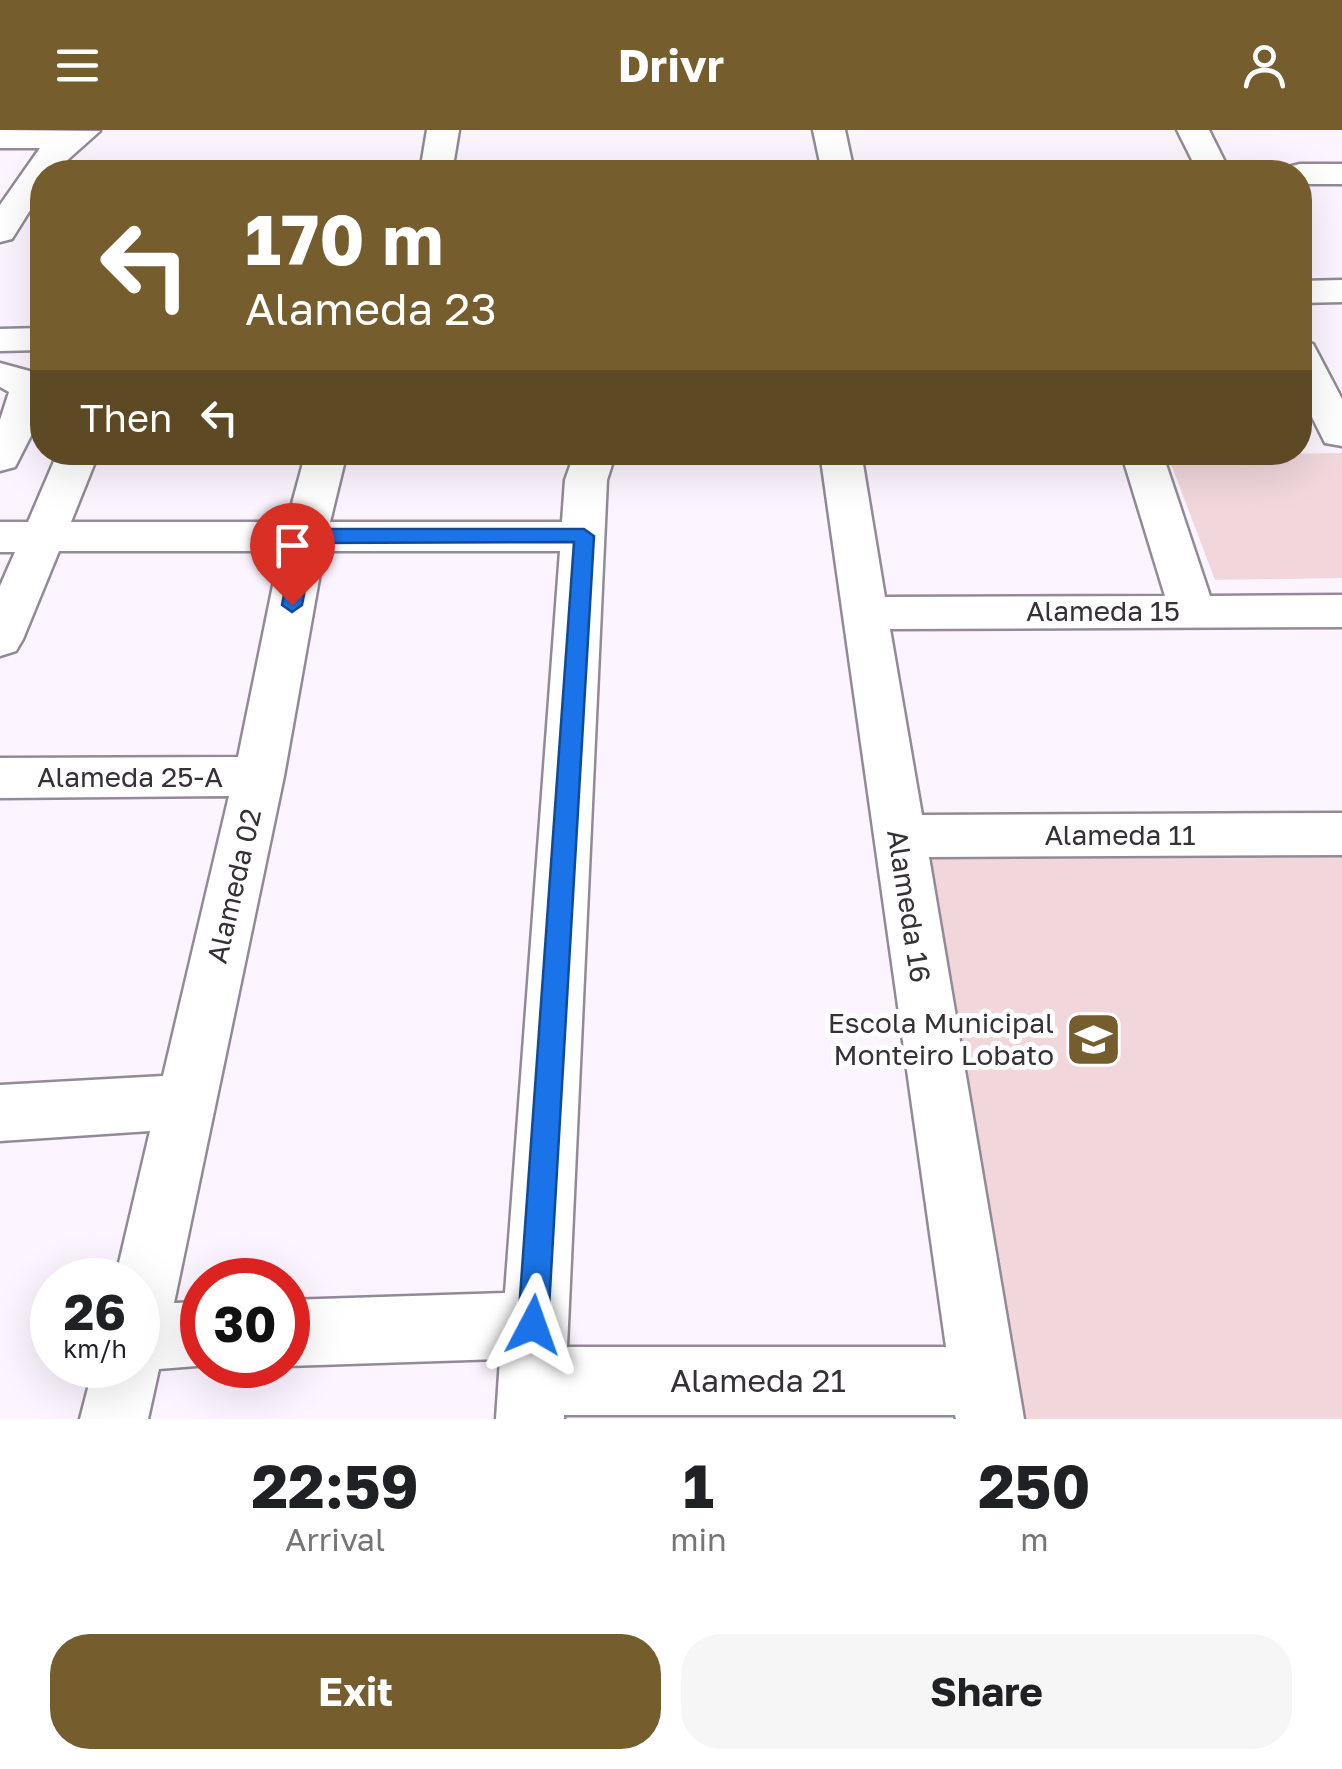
<!DOCTYPE html>
<html lang="en">
<head>
<meta charset="utf-8">
<style>
	:root { --surface:#fff; --page:#f6f6f6; --text:#202124; --muted:#757577; --accent:#755d2e }
	body { margin:0; font-family:"Golos Text",sans-serif; background:var(--page); color:var(--text); height:100vh; display:flex; flex-direction:column; font-size:38px; white-space:nowrap }
	* { box-sizing:border-box; margin:0 }
	p { font-size:32px; color:var(--muted) }
	.icon { flex:none; width:55px; height:55px; fill:none; stroke:currentColor; stroke-width:2; stroke-linecap:round; stroke-linejoin:round }
	.map { position:relative; height:1289px; overflow:hidden }
	.panel { display:flex; flex-direction:column; background:var(--surface); flex:1 }
	.panel>* { flex:none }
	.banner { position:absolute; left:30px; top:30px; width:1282px; height:305px; border-radius:40px; box-shadow:0 10px 40px #0002; background:#755d2e; color:#fff; overflow:hidden }
	.speed { position:absolute; left:30px; top:1128px; display:flex; gap:20px; font-size:50px; font-weight:700; text-align:center }
	.speed>* { display:grid; place-content:center; width:130px; height:130px; border-radius:50%; background:var(--surface); box-shadow:0 10px 40px #0002; line-height:1 }
	.speed small { font-size:25px; font-weight:400 }
	.speed .limit { border:15px solid #d22; background:#fff; color:#111 }
	.pin { position:absolute; display:grid; place-items:center; width:85px; height:85px; color:#fff; margin:-102px -42px; border-radius:50% 50% 50% 0; rotate:-45deg; box-shadow:0 0 10px #0007 }
	.pin .icon { rotate:45deg }
	.me { position:absolute; width:110px; margin:-55px; rotate:4deg; stroke-linejoin:round; filter:drop-shadow(0 0 8px #0008) }
	.turn { display:flex; align-items:center; gap:35px; height:210px; padding:0 50px; font-size:45px }
	.turn .icon { width:130px; height:130px; stroke-width:2.5 }
	.turn b { display:block; font-size:70px; line-height:85px }
	.then { display:flex; align-items:center; height:95px; padding:0 50px; background:#0003; gap:20px; font-size:38px }
	.eta { display:flex; justify-content:space-evenly; align-items:center; height:170px; text-align:center }
	.eta b { font-size:60px; font-weight:700; line-height:70px }
	.action { display:flex; gap:20px; margin-top:auto; padding:20px 50px }
	.action a { flex:1; height:115px; border-radius:40px; background:var(--accent); color:#fff; font-size:40px; font-weight:700; line-height:115px; text-align:center }
	.action a+a { background:var(--page); color:var(--text) }
	header { display:flex; justify-content:space-between; align-items:center; height:130px; padding:0 50px; background:var(--accent); color:#fff; font-size:45px; font-weight:700 }
	.map>svg:first-child { display:block }
	.green { fill:#f1d7db }
	.lines { fill:none; stroke-linecap:round; stroke-linejoin:round }
	.minor-casing { stroke:#928a96; stroke-width:5 }
	.minor { fill:#fff; fill-rule:evenodd }
	.route { fill:#1a73e8; stroke:#114b97; stroke-width:2.5 }
	.labels { text-anchor:middle; stroke-width:10; stroke-linejoin:round; paint-order:stroke }
	.street-label { font-size:28px; fill:#353136; stroke:#fff }
	.poi-label { font-size:28px; fill:#353136; stroke:#fff; text-anchor:end }
	.near-street-label { font-size:32px; fill:#353136; stroke:#fff }
</style>
</head>
<body>
<header><svg class="icon" aria-label="menu" viewBox="0 0 24 24"><path d="M4 6h16M4 12h16M4 18h16"/></svg>Drivr<svg class="icon" aria-label="person" viewBox="0 0 24 24"><circle cx="12" cy="8" r="4"/><path d="M4 21q1-7 8-7t8 7"/></svg></header>
<div class="map">
<svg width="1342" height="1289" viewBox="0 0 1342 1289">
	<rect width="100%" height="100%" fill="#fcf4ff"/>
	<path class="green" d="M1342 323V448L1215 450 1168 326Z
		M1342 725V1289H1015L930 728Z"/>
	<g class="lines">
		<defs>
			<path id="minor" d="M0 0 100 1 54 42H42V61L12 109 0 112V75L40 18H0Z
				M427 0H459L452 42H420Z
				M813 0H845L854 42H822Z
				M1177 0H1209L1230 42H1198Z
				M1300 34H1342V54H1300V42H1285L1288 37Z
				M1342 150V172L1300 173V151Z
				M42 198V220L0 221V199Z
				M1300 211 1313 214 1342 269V316L1325 313 1300 263Z
				M0 233 33 242 42 251V284L15 337 0 341V290L9 262 0 257Z
				M58 322H99L71 392H287L306 322H347L330 392H562L565 350 575 322H616L607 350 567 1217H946L820 322H861L885 467 1165 466 1121 322H1162L1210 466 1342 465V497L890 499 922 685 1342 683V725L929 727 1024 1289H956L955 1285H564V1289H496L500 1229 288 1236 286 1235 288 1170 505 1163 560 421H324L284 646 174 1173 202 1172V1235H209L159 1239 148 1289H80L94 1235H138V1150H115L150 1001 0 1011V955L163 946 229 666 0 668V628L238 627 280 421H59L23 509 16 521 0 526V456L15 422H0V392H28Z"/>
		</defs>
		<use href="#minor" class="minor-casing"/>
		<use href="#minor" class="minor"/>
	</g>
	<path class="route" d="M305 399H584L594 406 548 1195 543 1206 533 1210 522 1206 518 1195 574 412 314 413 302 475 292 482 282 475 295 406Z"/>
	<defs>
		<symbol id="school-square" viewBox="-11 -11 22 22"><rect x="-9" y="-9" width="18" height="18" rx="4" fill="#755d2e" stroke="#fff"/><path d="M0-5L7-2L0 1L-7-2ZM-4 1L0 2.5L4 1V4Q0 6-4 4Z" fill="#fff"/></symbol>
	</defs>
	<g fill-rule="evenodd">
		<use href="#school-square" x="1062" y="878" width="63" height="63"/>
	</g>
	<g class="labels">
		<g class="street-label">
			<text x="1103" y="491">Alameda 15</text>
			<text x="130" y="657">Alameda 25-A</text>
			<text x="1120" y="715">Alameda 11</text>
			<text transform="translate(234 756) rotate(-77)" y="10">Alameda 02</text>
			<text transform="translate(909 776) rotate(81)" y="10">Alameda 16</text>
		</g>
		<g class="poi-label">
			<text x="1054" y="903">Escola Municipal<tspan x="1054" dy="32">Monteiro Lobato</tspan></text>
		</g>
		<g class="near-street-label">
			<text x="758" y="1262">Alameda 21</text>
		</g>
	</g>
</svg>
<div class="speed"><div>26<small>km/h</small></div><div class="limit">30</div></div>
<div class="pin" style="left:292px;top:475px;background:#d93025"><svg class="icon" aria-label="arrive" viewBox="0 0 24 24"><path d="M6 21V4h12l-3 4 3 4H6"/></svg></div>
<svg class="me" style="left:533px;top:1195px" viewBox="-20 -20 40 40"><path d="M0-17L14 15 0 8-14 15z" fill="#1a73e8" stroke="#fff" stroke-width="4"/></svg>
<div class="banner">
<div class="turn"><svg class="icon" aria-label="left" viewBox="0 0 24 24"><path d="M17 20v-9H6M10 6l-5 5 5 5"/></svg><div><b>170 m</b>Alameda 23</div></div>
<div class="then">Then<svg class="icon" aria-label="left" viewBox="0 0 24 24"><path d="M17 20v-9H6M10 6l-5 5 5 5"/></svg></div>
</div>
</div>
<section class="panel">
<div class="eta">
<div><b>22:59</b><p>Arrival</p></div>
<div><b>1</b><p>min</p></div>
<div><b>250</b><p>m</p></div>
</div>
<div class="action"><a>Exit</a><a>Share</a></div>
</section>
</body>
</html>
